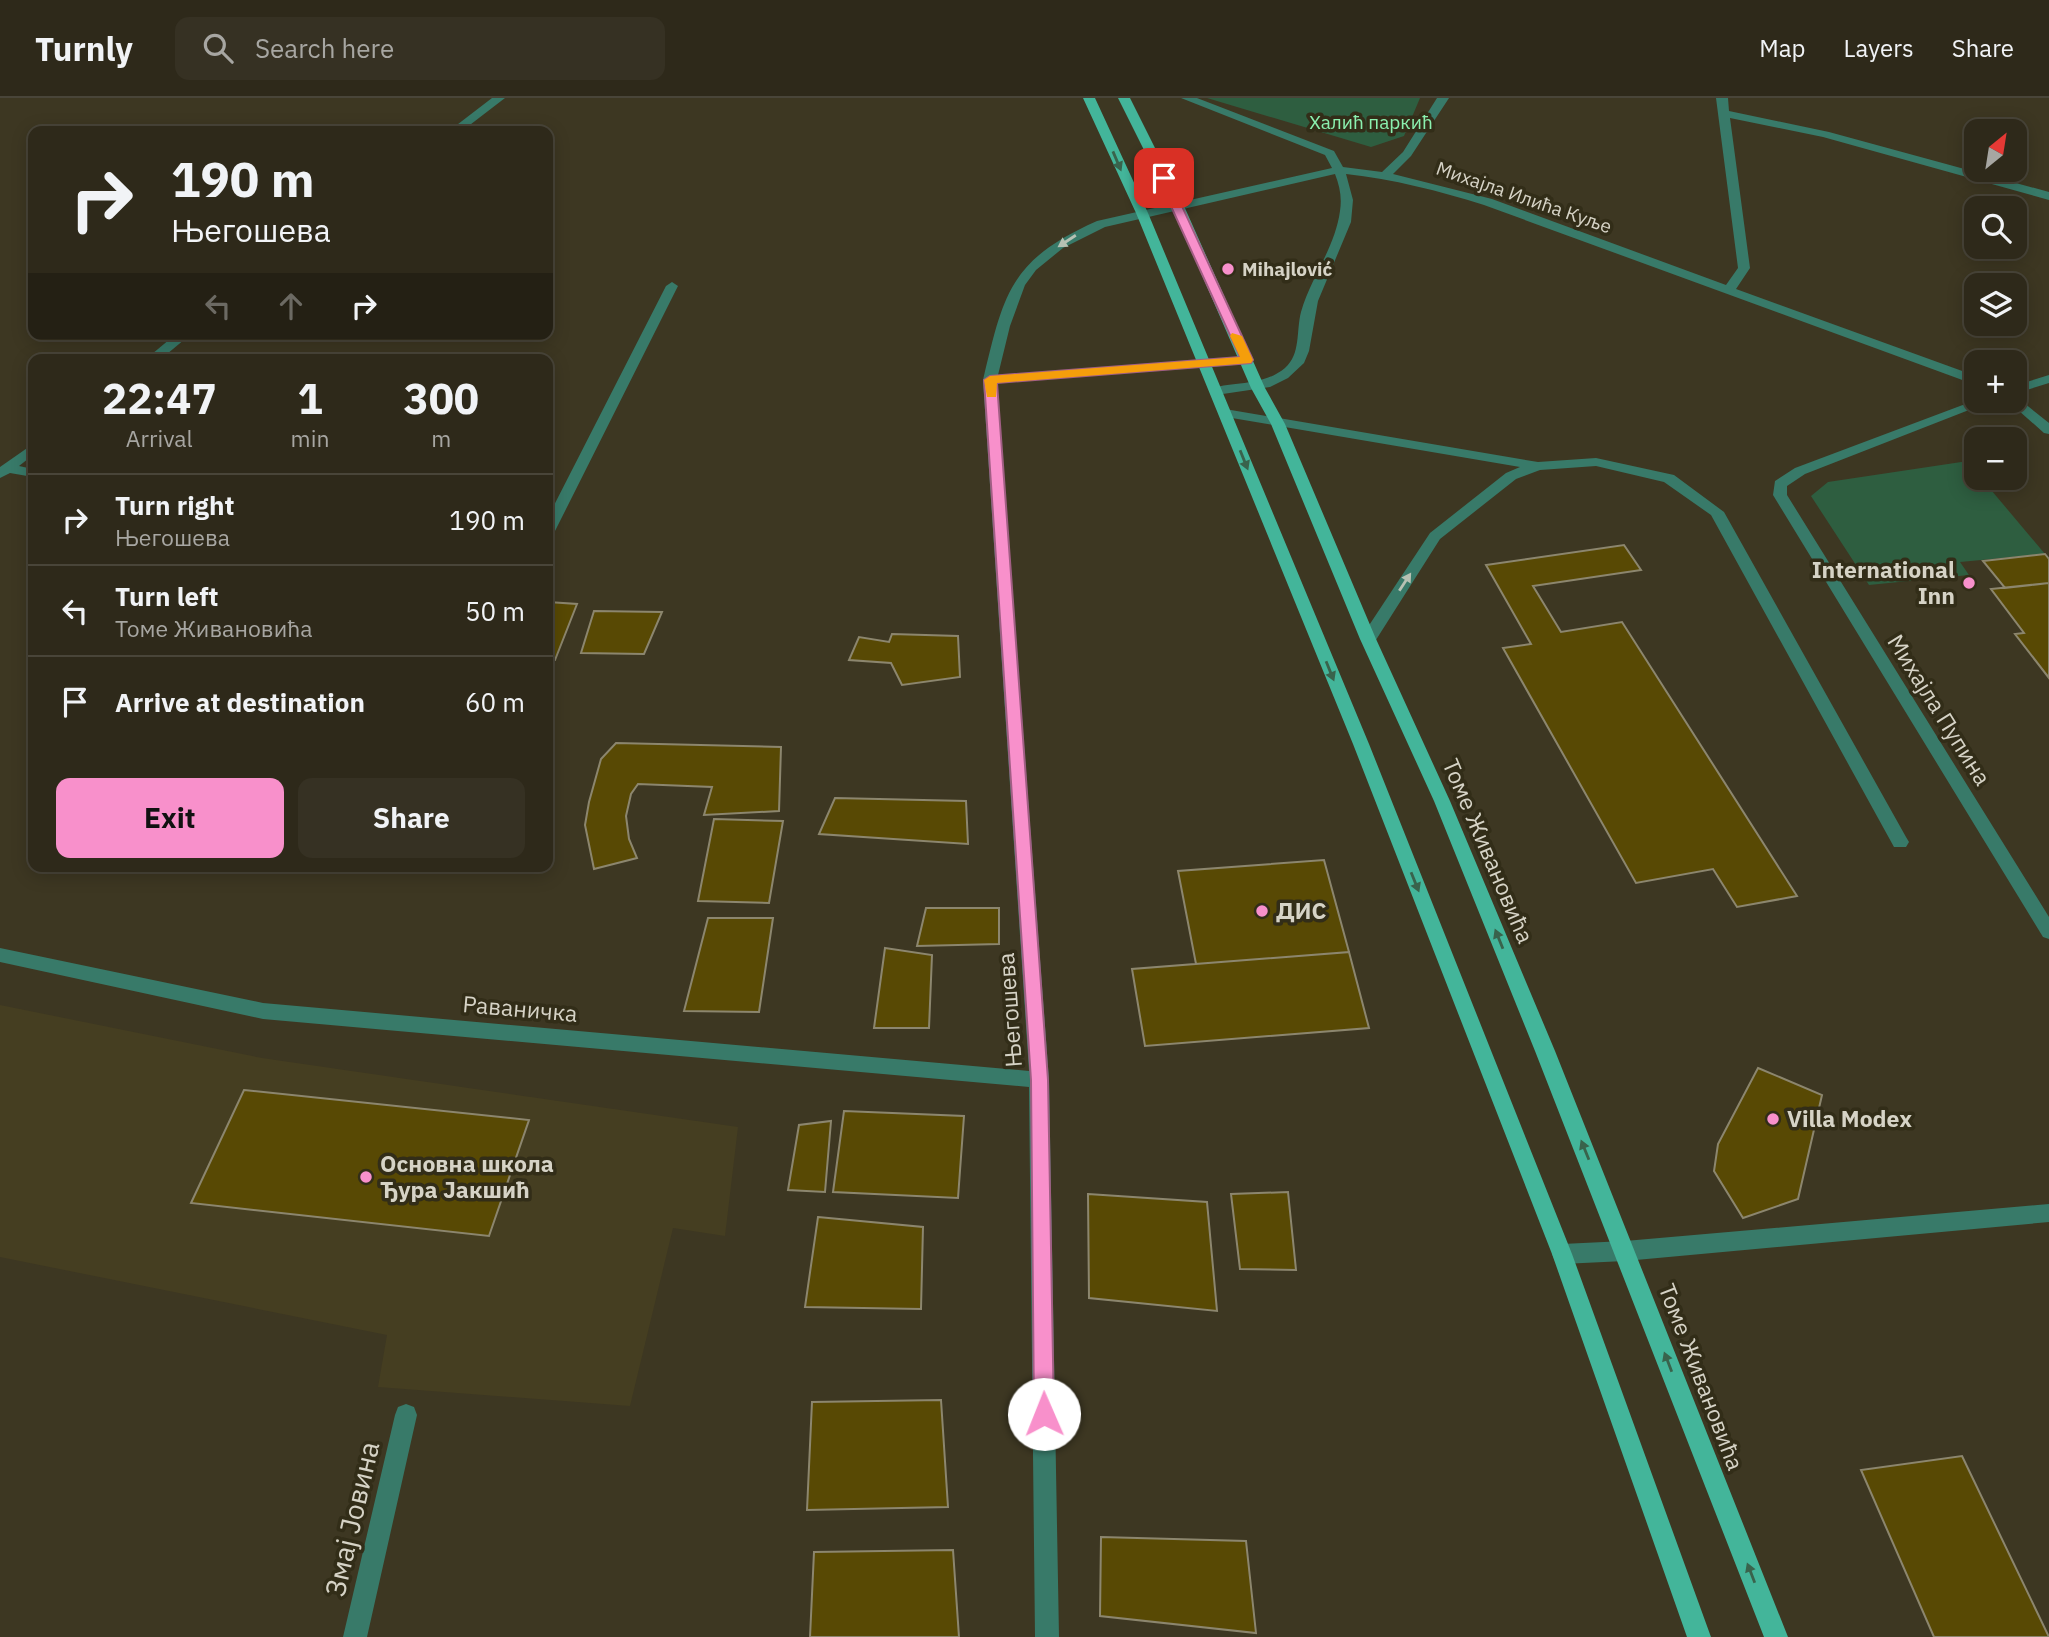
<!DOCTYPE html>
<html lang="en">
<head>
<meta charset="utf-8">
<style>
	:root { --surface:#2e291a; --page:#363123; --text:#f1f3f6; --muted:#a7a6a2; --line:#494539; --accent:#f890cb }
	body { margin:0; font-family:"IBM Plex Sans",sans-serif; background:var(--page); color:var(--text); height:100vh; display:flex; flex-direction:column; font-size:26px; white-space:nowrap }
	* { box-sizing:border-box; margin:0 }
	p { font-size:23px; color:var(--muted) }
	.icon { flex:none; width:38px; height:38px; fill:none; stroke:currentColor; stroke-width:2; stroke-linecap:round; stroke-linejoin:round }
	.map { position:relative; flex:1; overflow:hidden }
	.sheet { position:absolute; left:28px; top:256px; width:525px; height:518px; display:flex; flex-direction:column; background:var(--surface); border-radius:14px; box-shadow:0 4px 18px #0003,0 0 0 2px var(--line) }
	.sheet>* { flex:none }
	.guide { position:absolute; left:28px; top:28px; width:525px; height:214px; border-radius:14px; box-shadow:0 4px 18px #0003,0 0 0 2px var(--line); background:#2e291a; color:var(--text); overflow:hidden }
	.needle { width:46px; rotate:30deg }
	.tools { position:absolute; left:1964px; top:21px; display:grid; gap:14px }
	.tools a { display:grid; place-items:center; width:63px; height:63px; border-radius:14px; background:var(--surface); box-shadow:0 4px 18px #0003,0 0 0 2px var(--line); font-size:35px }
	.pin { position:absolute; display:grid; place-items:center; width:60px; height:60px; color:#fff; margin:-30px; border-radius:14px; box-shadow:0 4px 10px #0006 }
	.me { position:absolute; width:77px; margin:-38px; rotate:359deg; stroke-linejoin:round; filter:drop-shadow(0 0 5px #0008) }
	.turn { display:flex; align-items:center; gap:24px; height:147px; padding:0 28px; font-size:32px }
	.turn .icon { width:91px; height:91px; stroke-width:2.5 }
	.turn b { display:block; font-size:49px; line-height:60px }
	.lanes { display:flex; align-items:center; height:66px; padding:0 28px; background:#0003; justify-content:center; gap:35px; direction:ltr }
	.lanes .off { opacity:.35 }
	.eta { display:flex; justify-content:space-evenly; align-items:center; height:119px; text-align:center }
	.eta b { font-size:42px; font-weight:700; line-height:49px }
	.cta { display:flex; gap:14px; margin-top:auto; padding:14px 28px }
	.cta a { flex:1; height:80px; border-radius:14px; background:var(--accent); color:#111; font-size:28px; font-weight:700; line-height:80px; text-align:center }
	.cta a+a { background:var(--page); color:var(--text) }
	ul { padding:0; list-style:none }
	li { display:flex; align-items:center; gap:21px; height:91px; padding:0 28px; border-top:2px solid var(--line) }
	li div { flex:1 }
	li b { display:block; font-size:26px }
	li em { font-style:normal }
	header { display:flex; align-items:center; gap:42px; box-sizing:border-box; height:98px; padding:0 35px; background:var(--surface); border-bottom:2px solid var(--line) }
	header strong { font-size:33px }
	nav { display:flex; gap:38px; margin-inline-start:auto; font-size:24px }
	.search { width:490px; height:63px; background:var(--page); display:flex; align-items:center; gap:18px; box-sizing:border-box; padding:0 24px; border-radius:14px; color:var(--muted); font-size:26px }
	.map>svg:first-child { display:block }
	.built { fill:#453e21 }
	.green { fill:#2e5e40 }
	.building { fill:#584904; stroke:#8c866e; stroke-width:2 }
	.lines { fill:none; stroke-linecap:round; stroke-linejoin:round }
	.minor { fill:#387a69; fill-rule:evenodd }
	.major { fill:#43b59a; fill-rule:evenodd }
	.oneway { fill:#39634c }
	.oneway2 { fill:#b6c1b3 }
	.route { fill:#f890cb; stroke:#a15e84; stroke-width:2 }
	.slow { fill:#f59e0b }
	.poi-dot { fill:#f890cb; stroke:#322d18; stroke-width:2.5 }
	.labels { text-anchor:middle; stroke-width:7; stroke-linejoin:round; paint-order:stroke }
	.far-park-label { font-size:19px; fill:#8bf1af; stroke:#322d18 }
	.far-street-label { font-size:19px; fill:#d6d3c6; stroke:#322d18 }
	.far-poi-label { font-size:19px; font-weight:bold; fill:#d6d3c6; stroke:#322d18; text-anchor:start }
	.poi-label { font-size:23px; font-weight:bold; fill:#d6d3c6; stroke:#322d18; text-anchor:start }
	.street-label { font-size:23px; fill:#d6d3c6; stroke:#322d18 }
	.near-street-label { font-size:28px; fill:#d6d3c6; stroke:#322d18 }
</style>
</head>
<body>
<header>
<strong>Turnly</strong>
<div class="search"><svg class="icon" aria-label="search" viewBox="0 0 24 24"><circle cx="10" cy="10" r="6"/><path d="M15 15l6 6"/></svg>Search here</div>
<nav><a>Map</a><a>Layers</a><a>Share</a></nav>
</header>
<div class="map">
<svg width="2049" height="1539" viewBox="0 0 2049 1539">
	<rect width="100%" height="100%" fill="#3d3722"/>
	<path class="built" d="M0 907 262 960 738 1029 725 1138 673 1130 630 1308 378 1289 387 1237 0 1159Z"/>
	<path class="green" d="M1207 0H1420L1404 38 1371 49Z
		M1968 363 1976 373V380H1981L2045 456 1960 464 1969 477 1869 487 1811 398 1828 384Z"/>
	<path class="building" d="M1624 447 1641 472 1533 488 1561 534 1622 524 1797 798 1737 809 1713 771 1636 785 1503 550 1531 546 1486 467Z
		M2045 456 2049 461V485L2005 490 1983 463Z
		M2049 485V580L2015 536 2024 535 1991 491Z
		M548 504 577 506 555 562 548 561Z
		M594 513 662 514 644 556 581 555Z
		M892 536 958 538 960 579 902 587 891 565 849 562 859 539 889 544Z
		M616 645 781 649 779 713 704 717 712 689 638 686 631 696 626 718 629 741 637 760 594 771 585 727 589 704 601 661Z
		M835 700 966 703 968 746 819 736Z
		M714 721 783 723 769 805 698 803Z
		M1324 762 1349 854 1196 866 1178 773Z
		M926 810H999V846L917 848Z
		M708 820H773L759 914 684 913Z
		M885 850 932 857 929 930H874Z
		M1349 854 1369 930 1145 948 1132 871Z
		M1758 970 1822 997 1798 1101 1743 1120 1714 1073 1718 1046Z
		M244 992 529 1022 489 1138 191 1105Z
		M844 1013 964 1018 958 1100 833 1094Z
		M831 1023 825 1094 788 1092 799 1027Z
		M1288 1094 1296 1172 1240 1171 1231 1096Z
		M1088 1096 1207 1104 1217 1213 1089 1200Z
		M818 1119 923 1129 921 1211 805 1209Z
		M941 1302 948 1409 807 1412 812 1304Z
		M1962 1358 2049 1539H1934L1861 1372Z
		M1101 1439 1246 1443 1256 1535 1100 1518Z
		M953 1452 959 1539H810L814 1454Z"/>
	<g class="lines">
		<path class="minor" d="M492 0H505L462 33H449Z
			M1181 0H1197L1334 53 1343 69 1382 74 1403 54 1437 0H1449L1411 58 1393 76 1492 101 1726 187 1738 170 1716 0H1728L1729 13 1829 34 2049 94V102L1823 39 1730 20 1750 170 1736 191 1976 278V287L1484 107C1439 93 1393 81 1346 76L1353 102 1351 124 1318 203 1309 253 1304 265 1288 280 1270 289 1216 297 1209 293C1222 282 1260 291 1285 270 1301 256 1296 233 1301 214 1311 179 1335 150 1340 113 1342 100 1340 89 1335 76L1105 129 1063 150 1036 172 1025 187 1010 228 998 277 1247 258 1254 262 1247 266 997 285 1049 982 1059 1539H1035L1029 989 263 921 0 864V850L263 905 1029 973 983 282C1004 194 1010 162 1097 123L1332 70 1325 57Z
			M672 184 678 188 555 433 548 438V419L666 188Z
			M176 236H191L161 261H146Z
			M2049 277V285L2014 296V288Z
			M2014 297 2049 325V336L2044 335 2009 304 2014 303Z
			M1976 302 1992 303 1805 376 1787 388V397L2049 819V841L2043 839 1773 397 1775 383 1795 370Z
			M1225 311 1538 364 1596 360 1674 377 1724 414 1906 739 1909 744 1906 749H1894L1711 417 1664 384 1596 368 1540 372 1516 381 1440 441 1374 545 1368 546 1360 541 1430 435 1506 375 1520 369 1220 318 1218 315Z
			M33 346V357L19 368 33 371V379L10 375 0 380V369Z
			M2049 1106V1124L1625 1163 1562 1166 1555 1163 1552 1156 1555 1149 1562 1146 1625 1143Z
			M406 1306 414 1309 417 1317 367 1539H343L395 1317 398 1309Z"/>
		<path class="major" d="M1083 0H1095L1148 115 1369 646 1572 1156 1711 1539H1687L1552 1156 1353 646 1136 115Z
			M1118 0H1130L1184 108 1265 290 1285 326 1376 541 1450 703 1555 953 1788 1539H1764L1535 953 1434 703 1360 541 1271 326 1251 290 1172 108Z"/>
	</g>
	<defs><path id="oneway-solid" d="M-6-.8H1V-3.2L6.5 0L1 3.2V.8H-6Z" transform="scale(1.75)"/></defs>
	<g class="oneway">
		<use href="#oneway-solid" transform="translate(1117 63) rotate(67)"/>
		<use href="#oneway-solid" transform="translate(1244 362) rotate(68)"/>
		<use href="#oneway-solid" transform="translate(1330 573) rotate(68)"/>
		<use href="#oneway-solid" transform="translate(1415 784) rotate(68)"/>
		<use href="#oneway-solid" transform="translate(1499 841) rotate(-112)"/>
		<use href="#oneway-solid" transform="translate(1585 1052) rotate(-112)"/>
		<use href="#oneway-solid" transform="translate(1668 1264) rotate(-111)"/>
		<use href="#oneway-solid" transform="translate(1751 1475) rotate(-111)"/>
	</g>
	<g class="oneway2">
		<use href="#oneway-solid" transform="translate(1067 143) rotate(147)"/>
		<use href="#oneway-solid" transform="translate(1405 484) rotate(-57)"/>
	</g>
	<path class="route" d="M1164 77 1169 80 1253 262 1251 265 997 285 1048 982 1054 1316 1051 1323 1044 1326 1037 1323 1034 1316 1031 982 984 282 990 278 1240 259 1158 80Z"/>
	<path class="slow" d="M1232 235 1242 238 1253 262 1251 265 997 285 996 299H987L984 282 990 278 1240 259 1230 238Z"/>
	<g class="poi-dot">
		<circle cx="1228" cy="171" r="7"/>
		<circle cx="1969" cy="485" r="7"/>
		<circle cx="1262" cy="813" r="7"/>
		<circle cx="1773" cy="1021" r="7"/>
		<circle cx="366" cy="1079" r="7"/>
	</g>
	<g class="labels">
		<g class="far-park-label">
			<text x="1371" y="31">Халић паркић</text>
		</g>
		<g class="far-street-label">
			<text transform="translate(1524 99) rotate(19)" y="7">Михајла Илића Куље</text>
		</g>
		<g class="far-poi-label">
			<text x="1242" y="178">Mihajlović</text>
		</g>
		<g class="poi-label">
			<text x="1955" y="480" text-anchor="end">International<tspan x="1955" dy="26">Inn</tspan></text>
			<text x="1276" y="821">ДИС</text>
			<text x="1787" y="1029">Villa Modex</text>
			<text x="380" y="1074">Основна школа<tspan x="380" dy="26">Ђура Јакшић</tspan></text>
		</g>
		<g class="street-label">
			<text transform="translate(1939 612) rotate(58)" y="8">Михајла Пупина</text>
			<text transform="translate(1488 753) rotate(67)" y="8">Томе Живановића</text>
			<text transform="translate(520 911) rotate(5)" y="8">Раваничка</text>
			<text transform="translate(1010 912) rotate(-94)" y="8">Његошева</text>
			<text transform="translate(1701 1279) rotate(69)" y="8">Томе Живановића</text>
		</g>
		<g class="near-street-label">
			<text transform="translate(352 1421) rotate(-77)" y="10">Змај Јовина</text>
		</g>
	</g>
</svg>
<div class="tools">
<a><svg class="needle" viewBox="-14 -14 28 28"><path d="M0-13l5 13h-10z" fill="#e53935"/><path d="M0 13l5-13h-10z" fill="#a7a6a2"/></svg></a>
<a><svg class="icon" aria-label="search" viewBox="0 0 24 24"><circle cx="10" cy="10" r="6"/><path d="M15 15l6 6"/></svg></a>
<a><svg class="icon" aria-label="layers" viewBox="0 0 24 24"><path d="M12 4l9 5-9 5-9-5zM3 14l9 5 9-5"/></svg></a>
<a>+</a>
<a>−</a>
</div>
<div class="pin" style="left:1164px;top:80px;background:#d93025"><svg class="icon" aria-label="arrive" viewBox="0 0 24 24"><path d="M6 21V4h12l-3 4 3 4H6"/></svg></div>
<svg class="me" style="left:1044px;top:1316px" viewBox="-20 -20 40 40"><circle r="19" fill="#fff"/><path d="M0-13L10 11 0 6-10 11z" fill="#f890cb"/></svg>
<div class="guide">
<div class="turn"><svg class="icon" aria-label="right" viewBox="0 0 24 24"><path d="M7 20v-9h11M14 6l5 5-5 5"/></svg><div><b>190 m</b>Његошева</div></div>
<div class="lanes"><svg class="icon off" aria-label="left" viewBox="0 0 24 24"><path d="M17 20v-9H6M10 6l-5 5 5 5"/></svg><svg class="icon off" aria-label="ahead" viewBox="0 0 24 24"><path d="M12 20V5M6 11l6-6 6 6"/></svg><svg class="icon" aria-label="right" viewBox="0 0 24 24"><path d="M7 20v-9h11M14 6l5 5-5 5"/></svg></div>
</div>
<section class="sheet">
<div class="eta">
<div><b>22:47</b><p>Arrival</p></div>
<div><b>1</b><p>min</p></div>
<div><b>300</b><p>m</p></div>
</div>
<ul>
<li><svg class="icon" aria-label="right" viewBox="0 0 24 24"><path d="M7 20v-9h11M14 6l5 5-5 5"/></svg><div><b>Turn right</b><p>Његошева</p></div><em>190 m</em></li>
<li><svg class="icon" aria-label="left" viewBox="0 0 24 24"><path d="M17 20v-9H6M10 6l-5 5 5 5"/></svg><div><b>Turn left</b><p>Томе Живановића</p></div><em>50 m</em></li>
<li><svg class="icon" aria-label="arrive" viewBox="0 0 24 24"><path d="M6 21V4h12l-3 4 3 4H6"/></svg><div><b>Arrive at destination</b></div><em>60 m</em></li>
</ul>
<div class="cta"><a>Exit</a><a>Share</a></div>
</section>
</div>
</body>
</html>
